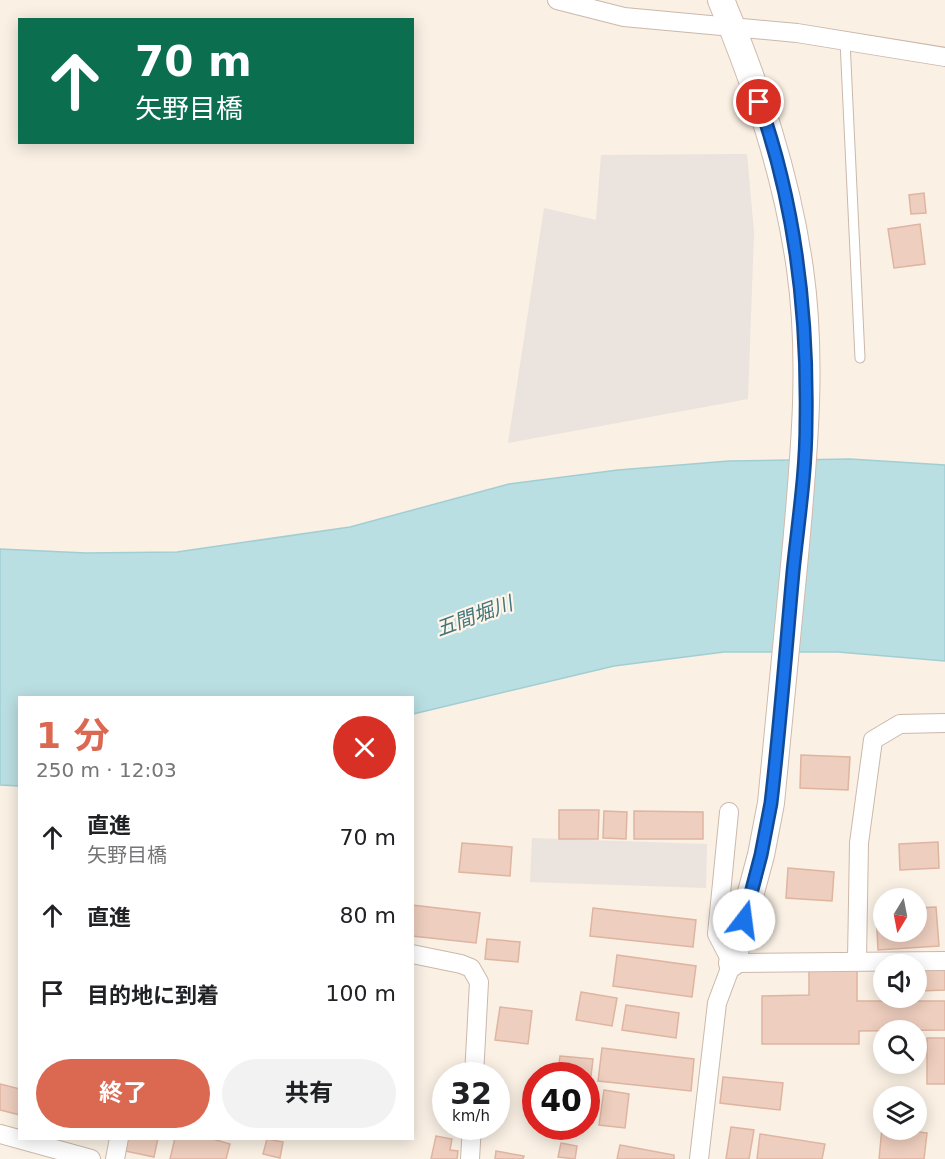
<!DOCTYPE html>
<html lang="ja">
<head>
<meta charset="utf-8">
<style>
	:root { --surface:#fff; --page:#f2f2f2; --text:#202124; --muted:#757577; --accent:#db6952 }
	body { margin:0; font-family:"DejaVu Sans","Noto Sans JP",sans-serif; background:var(--page); color:var(--text); height:100vh; display:flex; flex-direction:column; font-size:22px; white-space:nowrap }
	* { box-sizing:border-box; margin:0 }
	p { font-size:20px; color:var(--muted) }
	.icon { flex:none; width:33px; height:33px; fill:none; stroke:currentColor; stroke-width:2; stroke-linecap:round; stroke-linejoin:round }
	.map { position:relative; flex:1; overflow:hidden }
	.side { position:absolute; left:18px; top:696px; width:396px; height:444px; display:flex; flex-direction:column; background:var(--surface); border-radius:0px; box-shadow:0 3px 15px #0003 }
	.side>* { flex:none }
	.hud { position:absolute; left:18px; top:18px; width:396px; height:126px; border-radius:0px; box-shadow:0 3px 15px #0003; background:#0b6e4f; color:#fff; overflow:hidden }
	.needle { width:39px; rotate:190deg }
	.fabs { position:absolute; left:873px; top:888px; display:grid; gap:12px }
	.fabs a { display:grid; place-items:center; width:54px; height:54px; border-radius:50%; background:var(--surface); box-shadow:0 3px 15px #0003; font-size:30px }
	.speed { position:absolute; left:432px; top:1062px; display:flex; gap:12px; font-size:30px; font-weight:700; text-align:center }
	.speed>* { display:grid; place-content:center; width:78px; height:78px; border-radius:50%; background:var(--surface); box-shadow:0 3px 15px #0003; line-height:1 }
	.speed small { font-size:15px; font-weight:400 }
	.speed .limit { border:9px solid #d22; background:#fff; color:#111 }
	.pin { position:absolute; display:grid; place-items:center; width:51px; height:51px; color:#fff; margin:-26px; border:3px solid #fff; border-radius:50%; box-shadow:0 2px 6px #0007 }
	.me { position:absolute; width:66px; margin:-33px; rotate:15deg; stroke-linejoin:round; filter:drop-shadow(0 0 4px #0008) }
	.turn { display:flex; align-items:center; gap:21px; height:126px; padding:0 18px; font-size:27px }
	.turn .icon { width:78px; height:78px; stroke-width:2.5 }
	.turn b { display:block; font-size:42px; line-height:51px }
	.round { display:grid; place-items:center; flex:none; width:63px; height:63px; border-radius:32px; background:var(--page) }
	.summary { display:flex; align-items:center; justify-content:space-between; height:102px; padding:0 18px }
	h1 { font-size:36px; font-weight:700; line-height:45px; color:var(--accent) }
	.primary-button { display:flex; gap:12px; margin-top:auto; padding:12px 18px }
	.primary-button a { flex:1; height:69px; border-radius:36px; background:var(--accent); color:#fff; font-size:24px; font-weight:700; line-height:69px; text-align:center }
	.primary-button a+a { background:var(--page); color:var(--text) }
	ul { padding:0; list-style:none }
	li { display:flex; align-items:center; gap:18px; height:78px; padding:0 18px }
	li div { flex:1 }
	li b { display:block; font-size:22px }
	li em { font-style:normal }
	.map>svg:first-child { display:block }
	.industrial { fill:#eae3de }
	.water { fill:#badfe2; stroke:#a1ced3; stroke-width:1.5 }
	.building { fill:#eecebe; stroke:#dfb4a0; stroke-width:1.5 }
	.lines { fill:none; stroke-linecap:round; stroke-linejoin:round }
	.lane-casing { stroke:#cbb8ab; stroke-width:11 }
	.street-casing { stroke:#cbb8ab; stroke-width:20 }
	.secondary-casing { stroke:#cfbaac; stroke-width:28 }
	.lane { stroke:#fff; stroke-width:9 }
	.street { stroke:#fff; stroke-width:18 }
	.secondary { stroke:#fff; stroke-width:26 }
	.route-casing { stroke:#114b97; stroke-width:15 }
	.route { stroke:#1a73e8; stroke-width:10 }
	.labels { text-anchor:middle; stroke-width:4.5; stroke-linejoin:round; paint-order:stroke }
	.water-label { font-size:20px; font-style:italic; fill:#44767c; stroke:#fef5ea }
</style>
</head>
<body>
<div class="map">
<svg width="945" height="1159" viewBox="0 0 945 1159">
	<rect width="100%" height="100%" fill="#faf0e4"/>
	<path class="industrial" d="M747 154 754 232 748 399 508 443 544 208 596 220 601 155Z
		M532 838 707 844 706 888 530 882Z"/>
	<path class="water" d="M850 459 945 465V661L838 652H724L614 666 413 714 412 698H20L19 786 0 785V549L86 553 177 552 350 527 509 484 618 470 729 461Z"/>
	<path class="building" d="M924 193 926 213 911 214 909 195Z
		M920 224 925 264 894 268 888 229Z
		M801 755 850 757 848 790 800 788Z
		M559 810H599L598 839H559Z
		M604 811 627 812 626 839 603 838Z
		M634 811 703 812V839H634Z
		M938 842 939 868 900 870 899 844Z
		M462 843 512 847 510 876 459 872Z
		M788 868 834 872 832 901 786 898Z
		M412 905 480 913 476 943 412 936Z
		M936 907 939 946 878 950 876 910H884V932H916V908Z
		M593 908 696 920 693 947 590 936Z
		M487 939 520 942 518 962 485 959Z
		M617 955 696 966 692 997 613 986Z
		M809 969H857V1001H945V1030L859 1031V1044H762V996L809 995Z
		M945 969V990L920 991 919 970Z
		M581 992 617 998 612 1026 576 1020Z
		M626 1005 679 1013 676 1038 622 1030Z
		M500 1007 532 1011 528 1044 495 1040Z
		M927 1038H945V1084H927Z
		M602 1048 694 1059 691 1091 598 1081Z
		M560 1056 593 1059 591 1076 558 1072Z
		M723 1077 783 1083 780 1110 720 1103Z
		M0 1084 20 1089V1115L0 1110Z
		M604 1090 629 1094 625 1128 599 1125Z
		M731 1127 754 1130 749 1159H726Z
		M882 1128 927 1133 924 1159H879Z
		M760 1134 825 1144 822 1159H757Z
		M436 1136 452 1139 450 1150 458 1151 457 1159H431Z
		M127 1138H158L154 1157 125 1151Z
		M175 1138H209L230 1144 226 1159H170Z
		M267 1139 283 1142 280 1158 263 1154Z
		M561 1143 577 1146 575 1159 558 1157Z
		M620 1145 674 1155V1159H617Z
		M496 1151 524 1156 523 1159H495Z"/>
	<g class="lines">
		<defs>
			<path id="lane" d="M845 41 860 358"/>
			<path id="street" d="M557 0 624 17 797 33 945 57
				M412 954 461 964 471 968 479 982 474 1076
				M857 960 859 843 873 740 900 724 945 723
				M732 963 945 961
				M0 1134 91 1159
				M115 1159 119 1138
				M470 1159 472 1126
				M699 1159 717 1003 732 963 717 934 729 812"/>
			<path id="secondary" d="M721 0C757 87 787 176 800 269 813 361 804 454 796 545 788 631 780 717 771 803L761 855 732 963"/>
		</defs>
		<use href="#lane" class="lane-casing"/>
		<use href="#street" class="street-casing"/>
		<use href="#secondary" class="secondary-casing"/>
		<use href="#lane" class="lane"/>
		<use href="#street" class="street"/>
		<use href="#secondary" class="secondary"/>
	</g>
	<g class="lines">
		<defs>
			<path id="route" d="M744 920 761 855 771 803C780 726 786 649 793 572 798 523 806 473 806 423 808 313 796 206 759 102"/>
		</defs>
		<use href="#route" class="route-casing"/>
		<use href="#route" class="route"/>
	</g>
	<g class="labels">
		<g class="water-label">
			<text transform="translate(474 616) rotate(-20)" y="7">五間堀川</text>
		</g>
	</g>
</svg>
<div class="fabs">
<a><svg class="needle" viewBox="-14 -14 28 28"><path d="M0-13l5 13h-10z" fill="#e53935"/><path d="M0 13l5-13h-10z" fill="#757577"/></svg></a>
<a><svg class="icon" aria-label="sound" viewBox="0 0 24 24"><path d="M4 9h4l5-4v14l-5-4H4zM17 9q2 3 0 6"/></svg></a>
<a><svg class="icon" aria-label="search" viewBox="0 0 24 24"><circle cx="10" cy="10" r="6"/><path d="M15 15l6 6"/></svg></a>
<a><svg class="icon" aria-label="layers" viewBox="0 0 24 24"><path d="M12 4l9 5-9 5-9-5zM3 14l9 5 9-5"/></svg></a>
</div>
<div class="speed"><div>32<small>km/h</small></div><div class="limit">40</div></div>
<div class="pin" style="left:759px;top:102px;background:#d93025"><svg class="icon" aria-label="arrive" viewBox="0 0 24 24"><path d="M6 21V4h12l-3 4 3 4H6"/></svg></div>
<svg class="me" style="left:744px;top:920px" viewBox="-20 -20 40 40"><circle r="19" fill="#fff"/><path d="M0-13L10 11 0 6-10 11z" fill="#1a73e8"/></svg>
<div class="hud">
<div class="turn"><svg class="icon" aria-label="ahead" viewBox="0 0 24 24"><path d="M12 20V5M6 11l6-6 6 6"/></svg><div><b>70 m</b>矢野目橋</div></div>
</div>
<section class="side">
<div class="summary"><div><h1>1 分</h1><p>250 m · 12:03</p></div><a class="round" style="background:#d93025;color:#fff"><svg class="icon" aria-label="close" viewBox="0 0 24 24"><path d="M6 6l12 12M18 6L6 18"/></svg></a></div>
<ul>
<li><svg class="icon" aria-label="ahead" viewBox="0 0 24 24"><path d="M12 20V5M6 11l6-6 6 6"/></svg><div><b>直進</b><p>矢野目橋</p></div><em>70 m</em></li>
<li><svg class="icon" aria-label="ahead" viewBox="0 0 24 24"><path d="M12 20V5M6 11l6-6 6 6"/></svg><div><b>直進</b></div><em>80 m</em></li>
<li><svg class="icon" aria-label="arrive" viewBox="0 0 24 24"><path d="M6 21V4h12l-3 4 3 4H6"/></svg><div><b>目的地に到着</b></div><em>100 m</em></li>
</ul>
<div class="primary-button"><a>終了</a><a>共有</a></div>
</section>
</div>
</body>
</html>
